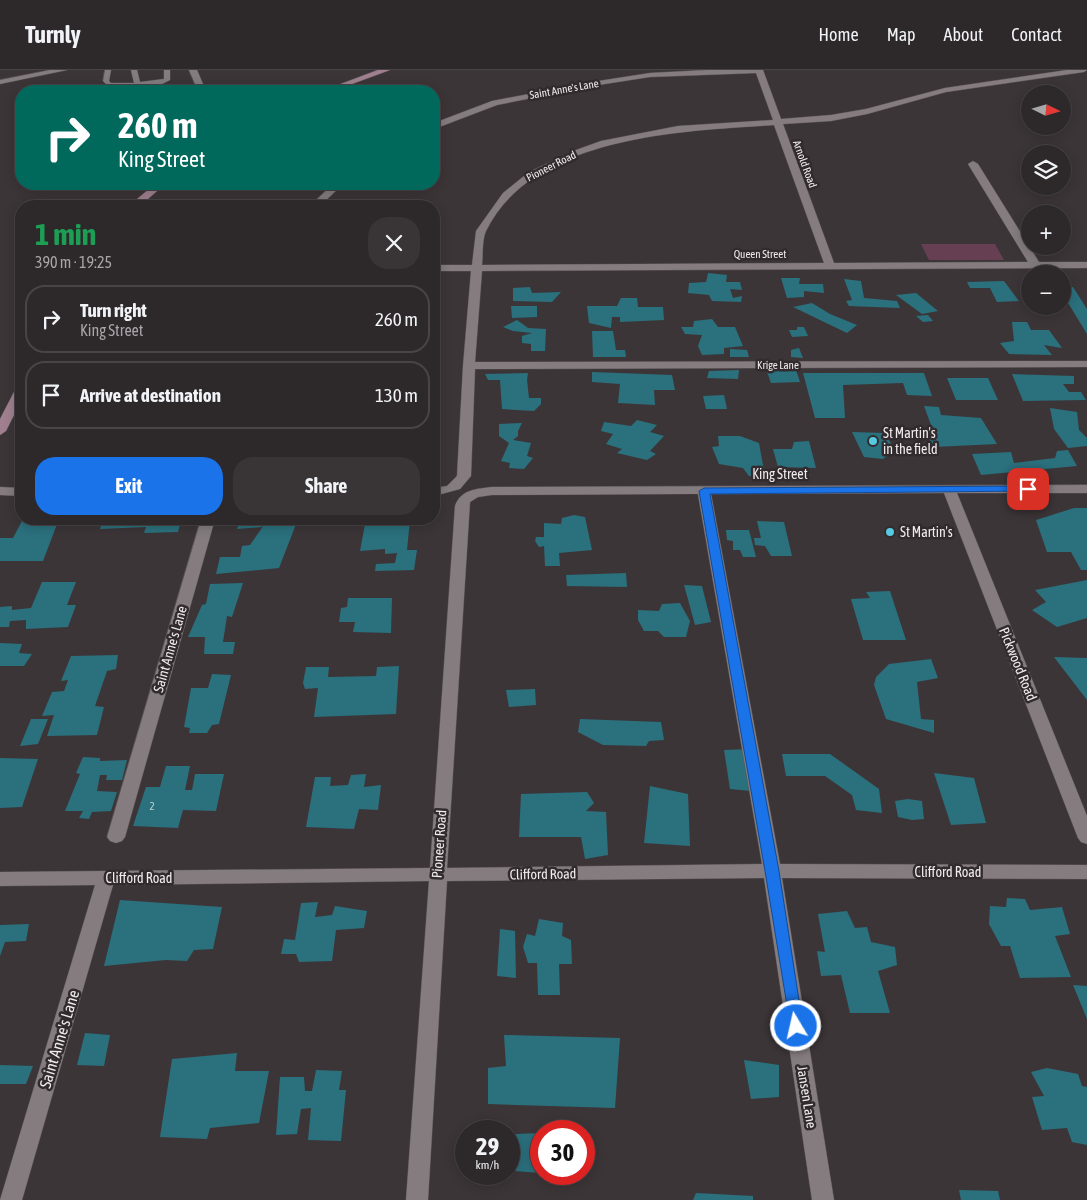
<!DOCTYPE html>
<html lang="en">
<head>
<meta charset="utf-8">
<style>
	:root { --surface:#2d282a; --page:#393436; --text:#f1f3f6; --muted:#a7a6a8; --line:#484447; --accent:#1a73e8 }
	body { margin:0; font-family:"Asap Condensed",sans-serif; background:var(--page); color:var(--text); height:100vh; display:flex; flex-direction:column; font-size:19px; white-space:nowrap }
	* { box-sizing:border-box; margin:0 }
	p { font-size:16px; color:var(--muted) }
	.icon { flex:none; width:28px; height:28px; fill:none; stroke:currentColor; stroke-width:2; stroke-linecap:round; stroke-linejoin:round }
	.map { position:relative; flex:1; overflow:hidden }
	.sheet { position:absolute; left:15px; top:130px; width:425px; height:325px; display:flex; flex-direction:column; background:var(--surface); border-radius:20px; box-shadow:0 2px 12px #0003,0 0 0 1px var(--line) }
	.sheet>* { flex:none }
	.banner { position:absolute; left:15px; top:15px; width:425px; height:105px; border-radius:20px; box-shadow:0 2px 12px #0003,0 0 0 1px var(--line); background:#00695c; color:#fff; overflow:hidden }
	.needle { width:32px; rotate:95deg }
	.tools { position:absolute; left:1021px; top:15px; display:grid; gap:10px }
	.tools a { display:grid; place-items:center; width:50px; height:50px; border-radius:50%; background:var(--surface); box-shadow:0 2px 12px #0003,0 0 0 1px var(--line); font-size:25px }
	.speed { position:absolute; left:455px; top:1050px; display:flex; gap:10px; font-size:25px; font-weight:700; text-align:center }
	.speed>* { display:grid; place-content:center; width:65px; height:65px; border-radius:50%; background:var(--surface); box-shadow:0 2px 12px #0003,0 0 0 1px var(--line); line-height:1 }
	.speed small { font-size:12px; font-weight:400 }
	.speed .limit { border:8px solid #d22; background:#fff; color:#111 }
	.pin { position:absolute; display:grid; place-items:center; width:42px; height:42px; color:#fff; margin:-21px; border-radius:10px; box-shadow:0 2px 8px #0006 }
	.me { position:absolute; width:55px; margin:-28px; rotate:351deg; stroke-linejoin:round; filter:drop-shadow(0 0 4px #0008) }
	.turn { display:flex; align-items:center; gap:18px; height:105px; padding:0 20px; font-size:22px }
	.turn .icon { width:65px; height:65px; stroke-width:2.5 }
	.turn b { display:block; font-size:35px; line-height:42px }
	.round { display:grid; place-items:center; flex:none; width:52px; height:52px; border-radius:20px; background:var(--page) }
	.overview { display:flex; align-items:center; justify-content:space-between; height:85px; padding:0 20px }
	h1 { font-size:30px; font-weight:700; line-height:38px; color:#1e9e55 }
	.action { display:flex; gap:10px; margin-top:auto; padding:10px 20px }
	.action a { flex:1; height:58px; border-radius:20px; background:var(--accent); color:#fff; font-size:20px; font-weight:700; line-height:58px; text-align:center }
	.action a+a { background:var(--page); color:var(--text) }
	ul { padding:0; list-style:none }
	li { display:flex; align-items:center; gap:15px; height:68px; margin:0 10px 8px; padding:0 10px; border:2px solid var(--line); border-radius:20px }
	li div { flex:1 }
	li b { display:block; font-size:19px }
	li em { font-style:normal }
	header { display:flex; align-items:center; gap:30px; box-sizing:border-box; height:70px; padding:0 25px; background:var(--surface); border-bottom:1px solid var(--line) }
	header strong { font-size:24px }
	nav { display:flex; gap:28px; margin-inline-start:auto; font-size:18px }
	.map>svg:first-child { display:block }
	.green { fill:#673f52 }
	.building { fill:#2b707d }
	.lines { fill:none; stroke-linecap:round; stroke-linejoin:round }
	.lane-casing { stroke:#585255; stroke-width:1 }
	.street-casing { stroke:#585255; stroke-width:1 }
	.secondary-casing { stroke:#585255; stroke-width:1 }
	.lane { fill:#847c7f; fill-rule:evenodd }
	.street { fill:#847c7f; fill-rule:evenodd }
	.secondary { fill:#a0808f; fill-rule:evenodd }
	.route { fill:#1a73e8; stroke:#114b97 }
	.poi-dot { fill:#55cae0; stroke:#322b2e; stroke-width:2 }
	.labels { text-anchor:middle; stroke-width:5; stroke-linejoin:round; paint-order:stroke }
	.far-street-label { font-size:11px; fill:#f0ebed; stroke:#322b2e }
	.number-label { font-size:11px; fill:#bfccd1 }
	.poi-label { font-size:14px; fill:#f0ebed; stroke:#322b2e; text-anchor:start }
	.street-label { font-size:14px; fill:#f0ebed; stroke:#322b2e }
	.near-street-label { font-size:16px; fill:#f0ebed; stroke:#322b2e }
</style>
</head>
<body>
<header>
<strong>Turnly</strong>
<nav><a>Home</a><a>Map</a><a>About</a><a>Contact</a></nav>
</header>
<div class="map">
<svg width="1087" height="1130" viewBox="0 0 1087 1130">
	<rect width="100%" height="100%" fill="#3c3538"/>
	<path class="green" d="M921 174H995L1004 190H929Z"/>
	<path class="building" d="M708 203 727 205 726 212H740L742 220 730 219 733 228 742 226 741 232 712 231 709 225 688 223 689 213 706 212Z
		M781 208H800L799 214H823L824 223 804 221V227L787 228Z
		M844 209 861 211 864 228 897 231 900 238 849 236 846 231 852 230Z
		M1004 211 1019 231 997 232 990 218H970L967 212Z
		M530 217 532 223 561 222 552 232 513 231V218Z
		M1073 217 1087 239V264L1062 223V218Z
		M916 223 938 241 922 244 896 225Z
		M621 228H637L638 237H663L664 250 620 252V247H612L611 258 589 253 587 236H617Z
		M812 233 830 244 857 255 847 263 793 237Z
		M511 236H537V247L512 248Z
		M928 245 933 251 923 252 916 246Z
		M712 249 718 257H735L743 276 724 278V284L702 285 698 276 702 265 685 264 681 257H693L694 251Z
		M517 250 528 258 546 259 545 281H531V274L522 273V266L532 263 513 261 503 257Z
		M1012 252H1027L1031 260H1049L1062 278 1044 275 1052 285 1009 284 1000 273 1014 271Z
		M797 257H804L808 266 792 267 789 260H797Z
		M592 261H613L616 280H625L626 287H593Z
		M799 278 803 288 791 287V280Z
		M730 279 747 280 749 287H730Z
		M766 299 796 300 800 312 771 313Z
		M739 300 738 309 707 308 709 301Z
		M592 302 672 305 675 320H654L655 335 618 333 620 314 592 312Z
		M528 303 527 310 529 328H541V334L534 341 502 339 500 310H488L485 304Z
		M803 303H924L932 326 907 325 903 313 843 315 845 348H815Z
		M1012 304 1074 306V314H1063L1069 322H1081L1086 330 1023 331Z
		M947 308H988L998 330H956Z
		M724 325 727 339H706L703 326Z
		M924 336 939 337 941 345 981 348 997 374 934 377 926 365 934 363Z
		M1050 338 1077 342 1079 360 1087 368V376L1068 378 1054 359Z
		M637 350 657 355 650 362 664 366 650 381 656 384 647 390 617 383 622 379 606 374 613 364 601 361 604 352 631 356Z
		M522 353 518 361V366L513 370 531 373 527 386 533 388 524 399 509 398 510 393 501 391 509 373 499 366V354Z
		M852 362 885 363 895 380 883 389 864 387Z
		M718 366H740L759 373 765 406H749L743 398 719 394 712 377 719 376Z
		M809 371 816 398 778 397 773 379H792L794 372Z
		M1068 380 1077 396 981 405 972 384 1011 382 1014 393 1055 388 1057 381Z
		M1074 438H1087V500H1081L1071 482H1047L1036 450Z
		M574 445 585 447 592 480 559 483 560 496H545L544 476 539 477 535 471 536 467H544V453L561 454 562 448Z
		M23 449H59L43 491H0V468H13Z
		M103 449H166L181 450 178 462 144 463 146 457 100 459Z
		M240 449H264L262 457 237 459Z
		M268 449H298L279 498 216 504 220 487H240L242 476 250 475Z
		M366 449 410 450 407 480H417L414 500 375 501 376 494 395 493 397 483 385 484V479L360 481Z
		M757 451 784 452 792 486H771L765 476 755 475 754 468H761Z
		M726 460H749L756 487H743L740 480H733V471L727 470Z
		M626 503 627 517 567 516 566 505Z
		M1087 510V548L1057 557 1032 540 1046 532 1035 520Z
		M42 512H76L67 535H76L68 557 26 559V550L10 551 9 557H0V537L12 536V540L31 538Z
		M243 513 232 547 227 546 223 572H235L233 584H204L205 567H188L202 535 206 534 210 514Z
		M684 515 702 516 711 552 695 555Z
		M890 521 906 570H863L851 529 870 528 866 522Z
		M348 528H392L391 563 353 562 355 552H339L341 538 347 537Z
		M680 533 690 551 686 567H664L658 561H644L638 550V540L659 541 662 534Z
		M0 573 22 574 19 583 32 584 24 596H0Z
		M118 585 116 599 107 601 95 636 104 637 97 665 47 666 54 645 42 646 52 622 64 621 68 610 61 611 71 586Z
		M1054 587 1087 588V630Z
		M931 589 938 608 917 612 921 649 934 650V663L886 649 874 615 876 607 889 594Z
		M399 596 396 644 314 647 318 618 305 619 303 613 306 597H329L328 607 376 606 377 597Z
		M212 604 231 605 219 654 212 655 207 663H189L190 658 184 657 191 618H208Z
		M535 619 536 635 509 637 506 620Z
		M31 649H48L38 674 20 676Z
		M580 649 661 652 664 670 649 671 646 676 603 675 578 662Z
		M750 679 751 721 730 719 724 680Z
		M782 684H830L879 719 882 743 856 740 852 725 825 706H786Z
		M83 687 100 688V691L127 690 122 710H106L107 705H100L97 721 117 722 111 741 92 742 89 749 79 748 83 741H65L80 704 76 703Z
		M0 688 38 689 22 737 0 738Z
		M166 696H190L185 720H192L195 704H224L216 741 183 740 178 758 133 756 146 717H160Z
		M934 703 974 708 986 753 951 755Z
		M366 704 364 717 381 715 378 740 359 739 354 759 306 757 315 707H331L330 716 348 715 351 705Z
		M650 716 688 724 690 776 644 773Z
		M587 722 594 733 586 741 606 742 608 785 585 789 581 767H519L521 724Z
		M908 729 922 731 924 749 912 750 898 747 895 731Z
		M1007 828 1025 829 1030 840 1062 837 1070 864 1055 866 1071 907 1020 908 1010 876H1001L989 854 990 836 1006 837Z
		M120 830 222 837 213 879 194 880 187 891 166 890 104 896Z
		M318 832 315 847 332 845 335 836 367 841 364 858 336 860 332 891 299 892 296 884H281L284 869 295 870 301 833Z
		M847 841 855 858 867 857 871 872 895 877 897 895 878 901 890 943H850L841 905 821 906 817 881 825 882 818 844Z
		M539 849 563 853 562 866 571 870 572 894H559L560 925H538L537 893H528L523 877 527 864 535 866Z
		M29 854 26 871 5 872 0 886V855Z
		M500 859 515 861 516 908 497 906Z
		M1073 915 1087 916V949Z
		M85 963 110 965 104 996 77 995Z
		M504 965 620 968 615 1038 488 1034V998L506 996Z
		M237 983 235 1001H269L259 1053 210 1058 207 1069 160 1067 172 989Z
		M744 990 779 995V1027L751 1029Z
		M0 995 33 996 26 1014H0Z
		M1047 998 1078 1004 1082 1016 1087 1017V1075L1072 1072 1067 1058 1042 1060 1032 1027 1044 1026 1031 1002Z
		M316 1000 342 1001 339 1020H346L341 1071 308 1070 311 1038 301 1039 297 1064 276 1065 280 1007H304L305 1021H312Z
		M541 1063V1103L514 1101 516 1064Z
		M959 1120 998 1121 1000 1130H961Z
		M696 1123 753 1126V1130H693Z"/>
	<g class="lines">
		<defs>
			<path id="lane" d="M105 0H111L109 11 111 13H134L131 0H137L140 12 164 9V0H170V10L162 14 109 17 103 11Z"/>
			<path id="street" d="M50 0H67L0 14V10Z
				M189 0H197L206 21H198Z
				M707 0H763L781 49 831 45 866 39 945 18 1067 0H1087L1084 2 946 22 867 44 831 51 783 54 834 193 1028 192 968 94 973 91 978 94 1039 192H1087V198L482 201 475 292 1087 291V297L475 299 471 406 460 419 434 426V418L447 416 457 406 463 296 471 201H434V195H472L476 161 503 123 529 102 576 80 601 71 678 56 773 50 756 3 650 7 592 16 497 35 434 59V53L492 31 592 12 650 3ZM774 55 824 193 482 195C483 184 482 170 486 161 533 65 683 61 774 55Z
				M333 114H343L320 136H310Z
				M1087 415V423H957L1087 746V774L1081 772 1078 768 944 423 711 424 780 794 1087 795V809L782 808 834 1130H812L764 808 447 811 428 1130H406L429 811 113 815 22 1130H0L95 815 0 816V802L430 798 455 436C461 419 477 419 492 417ZM698 424 762 794 447 798 470 432 478 427 492 425Z
				M0 417 21 418V426L0 425Z
				M201 449H215L125 767 122 771 116 773 110 771 107 767Z"/>
			<path id="secondary" d="M378 0H390L333 21H322Z
				M155 114H165L140 136H129Z
				M21 316V331L6 361 0 365V349L15 320Z"/>
		</defs>
		<use href="#lane" class="lane-casing"/>
		<use href="#street" class="street-casing"/>
		<use href="#secondary" class="secondary-casing"/>
		<use href="#lane" class="lane"/>
		<use href="#street" class="street"/>
		<use href="#secondary" class="secondary"/>
	</g>
	<path class="route" d="M1028 416 1031 417V421L710 424 779 801 803 956 801 960 796 962 791 960 765 801 699 421 704 418Z"/>
	<g class="poi-dot">
		<circle cx="873" cy="371" r="5"/>
		<circle cx="890" cy="462" r="5"/>
	</g>
	<g class="labels">
		<g class="far-street-label">
			<text transform="translate(564 19) rotate(-10)" y="4">Saint Anne's Lane</text>
			<text transform="translate(805 94) rotate(70)" y="4">Arnold Road</text>
			<text transform="translate(551 96) rotate(-27)" y="4">Pioneer Road</text>
			<text x="760" y="188">Queen Street</text>
			<text x="778" y="299">Krige Lane</text>
		</g>
		<g class="number-label">
			<text x="152" y="740">2</text>
		</g>
		<g class="poi-label">
			<text x="883" y="368">St Martin's<tspan x="883" dy="16">in the field</tspan></text>
			<text x="900" y="467">St Martin's</text>
		</g>
		<g class="street-label">
			<text x="780" y="409">King Street</text>
			<text transform="translate(170 579) rotate(-74)" y="5">Saint Anne's Lane</text>
			<text transform="translate(1018 594) rotate(68)" y="5">Pickwood Road</text>
			<text transform="translate(439 774) rotate(-86)" y="5">Pioneer Road</text>
			<text x="948" y="807">Clifford Road</text>
			<text transform="translate(543 804) rotate(-1)" y="5">Clifford Road</text>
			<text x="139" y="813">Clifford Road</text>
			<text transform="translate(807 1027) rotate(81)" y="5">Jansen Lane</text>
		</g>
		<g class="near-street-label">
			<text transform="translate(59 969) rotate(-73)" y="6">Saint Anne's Lane</text>
		</g>
	</g>
</svg>
<div class="tools">
<a><svg class="needle" viewBox="-14 -14 28 28"><path d="M0-13l5 13h-10z" fill="#e53935"/><path d="M0 13l5-13h-10z" fill="#a7a6a8"/></svg></a>
<a><svg class="icon" aria-label="layers" viewBox="0 0 24 24"><path d="M12 4l9 5-9 5-9-5zM3 14l9 5 9-5"/></svg></a>
<a>+</a>
<a>−</a>
</div>
<div class="speed"><div>29<small>km/h</small></div><div class="limit">30</div></div>
<div class="pin" style="left:1028px;top:419px;background:#d93025"><svg class="icon" aria-label="arrive" viewBox="0 0 24 24"><path d="M6 21V4h12l-3 4 3 4H6"/></svg></div>
<svg class="me" style="left:796px;top:956px" viewBox="-20 -20 40 40"><circle r="17" fill="#1a73e8" stroke="#fff" stroke-width="3"/><path d="M0-11L8 9 0 5-8 9z" fill="#fff"/></svg>
<div class="banner">
<div class="turn"><svg class="icon" aria-label="right" viewBox="0 0 24 24"><path d="M7 20v-9h11M14 6l5 5-5 5"/></svg><div><b>260 m</b>King Street</div></div>
</div>
<section class="sheet">
<div class="overview"><div><h1>1 min</h1><p>390 m · 19:25</p></div><a class="round"><svg class="icon" aria-label="close" viewBox="0 0 24 24"><path d="M6 6l12 12M18 6L6 18"/></svg></a></div>
<ul>
<li><svg class="icon" aria-label="right" viewBox="0 0 24 24"><path d="M7 20v-9h11M14 6l5 5-5 5"/></svg><div><b>Turn right</b><p>King Street</p></div><em>260 m</em></li>
<li><svg class="icon" aria-label="arrive" viewBox="0 0 24 24"><path d="M6 21V4h12l-3 4 3 4H6"/></svg><div><b>Arrive at destination</b></div><em>130 m</em></li>
</ul>
<div class="action"><a>Exit</a><a>Share</a></div>
</section>
</div>
</body>
</html>
